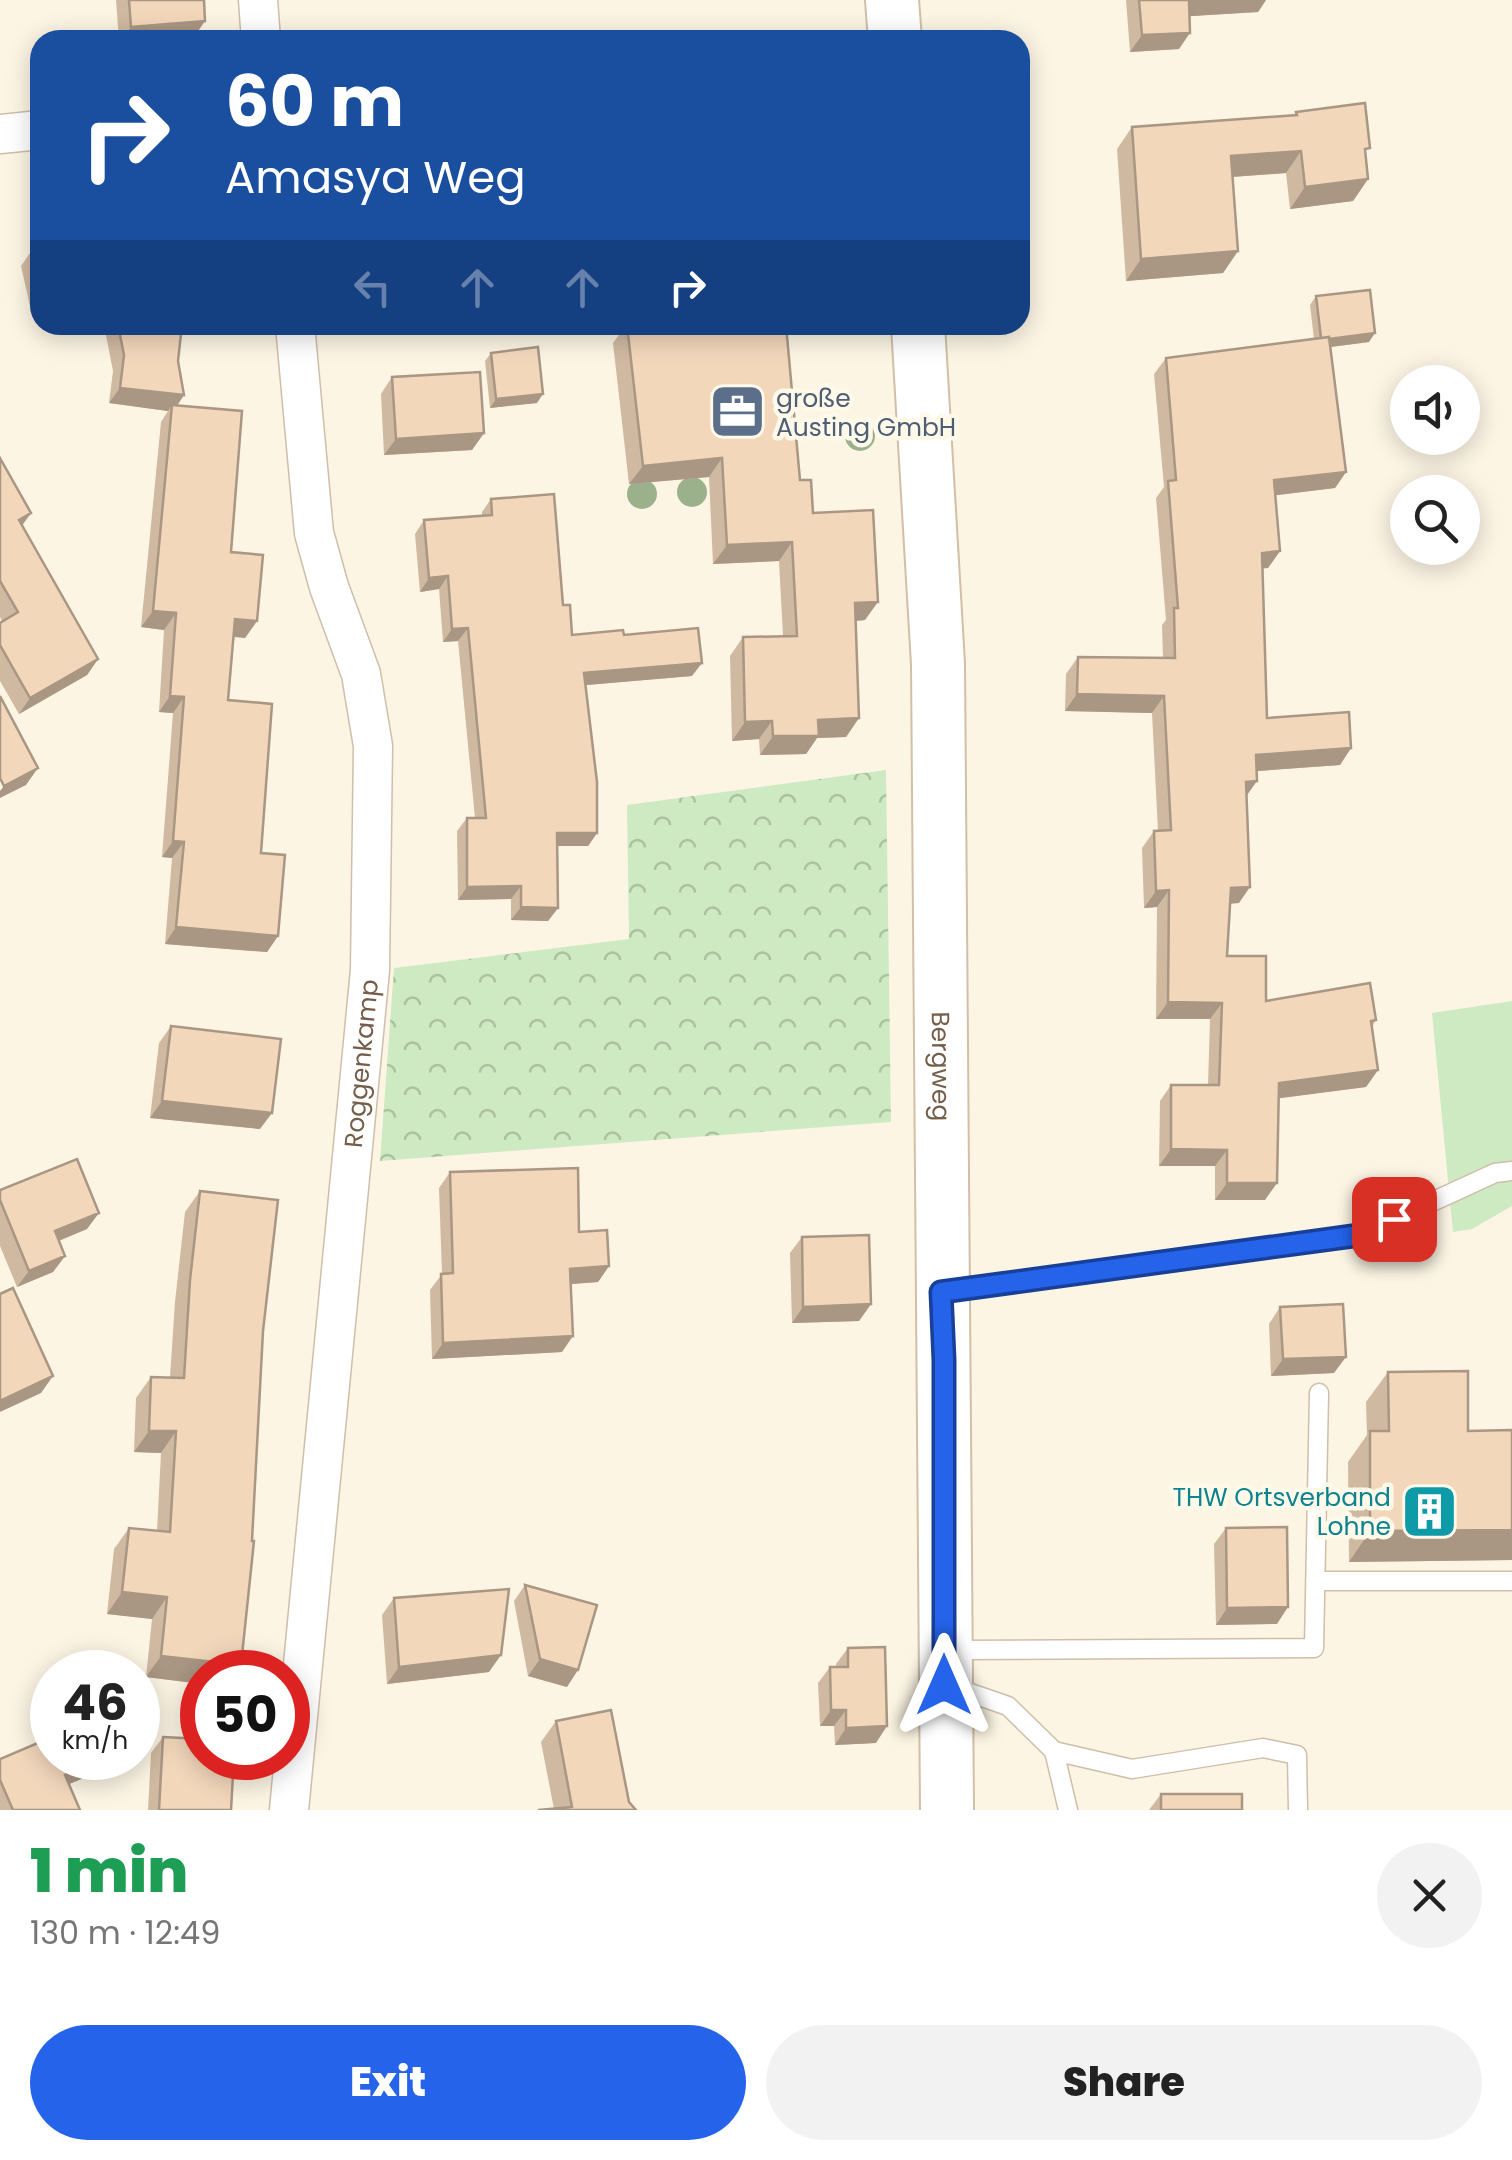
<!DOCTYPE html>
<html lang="en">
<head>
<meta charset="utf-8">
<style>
	:root { --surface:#fff; --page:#f2f2f2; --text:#222; --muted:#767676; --accent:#2563eb }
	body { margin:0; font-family:Poppins,sans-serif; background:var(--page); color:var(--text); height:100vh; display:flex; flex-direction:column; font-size:38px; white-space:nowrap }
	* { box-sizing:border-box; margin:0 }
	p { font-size:32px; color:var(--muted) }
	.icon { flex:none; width:55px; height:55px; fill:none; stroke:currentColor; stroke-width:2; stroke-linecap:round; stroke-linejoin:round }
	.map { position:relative; height:1810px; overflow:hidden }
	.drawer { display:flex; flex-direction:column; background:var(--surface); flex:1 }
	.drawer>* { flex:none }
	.hud { position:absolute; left:30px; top:30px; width:1000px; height:305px; border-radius:30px; box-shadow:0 5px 25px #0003; background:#1a4fa0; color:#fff; overflow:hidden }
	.controls { position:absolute; left:1390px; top:365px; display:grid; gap:20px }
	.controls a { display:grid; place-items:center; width:90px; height:90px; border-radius:50%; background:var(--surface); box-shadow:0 5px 25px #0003; font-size:50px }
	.speed { position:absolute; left:30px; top:1650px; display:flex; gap:20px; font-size:50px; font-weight:700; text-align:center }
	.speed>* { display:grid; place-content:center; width:130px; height:130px; border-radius:50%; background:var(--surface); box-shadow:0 5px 25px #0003; line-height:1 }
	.speed small { font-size:25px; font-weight:400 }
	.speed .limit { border:15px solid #d22; background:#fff; color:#111 }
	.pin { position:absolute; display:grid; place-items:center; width:85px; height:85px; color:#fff; margin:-42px; border-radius:20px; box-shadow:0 5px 15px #0006 }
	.me { position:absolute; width:110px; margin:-55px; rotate:0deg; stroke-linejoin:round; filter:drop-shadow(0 0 8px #0008) }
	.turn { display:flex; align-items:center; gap:35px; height:210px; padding:0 30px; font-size:45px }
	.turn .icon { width:130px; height:130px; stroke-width:2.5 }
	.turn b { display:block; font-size:70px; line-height:85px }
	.lanes { display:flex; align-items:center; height:95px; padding:0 30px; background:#0003; justify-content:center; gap:50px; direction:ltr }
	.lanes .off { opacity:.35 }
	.round { display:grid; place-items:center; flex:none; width:105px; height:105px; border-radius:52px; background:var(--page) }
	.summary { display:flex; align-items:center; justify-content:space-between; height:170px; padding:0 30px }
	h1 { font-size:60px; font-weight:800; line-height:75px; color:#1e9e55 }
	.action { display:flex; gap:20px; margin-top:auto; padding:20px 30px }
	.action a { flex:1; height:115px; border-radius:60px; background:var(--accent); color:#fff; font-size:40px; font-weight:800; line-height:115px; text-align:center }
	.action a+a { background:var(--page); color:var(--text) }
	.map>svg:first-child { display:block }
	.forest { fill:url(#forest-crowns) }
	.garden { fill:#ceeac2 }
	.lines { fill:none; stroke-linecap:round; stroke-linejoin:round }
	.service-casing { stroke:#cebeaa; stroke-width:21 }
	.minor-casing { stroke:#cebeaa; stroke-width:41 }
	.secondary-casing { stroke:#d1bfa7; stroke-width:56 }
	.service { stroke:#fff; stroke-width:18 }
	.minor { stroke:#fff; stroke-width:38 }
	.secondary { stroke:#fff; stroke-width:52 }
	.tree { fill:#9bb18b }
	.wall { fill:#d0b9a1 }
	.shaded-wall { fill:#a99683 }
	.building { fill:#f2d7bb; stroke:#a99683; stroke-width:2.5 }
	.route-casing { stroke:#184099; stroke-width:25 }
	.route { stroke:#2563eb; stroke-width:18 }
	.labels { text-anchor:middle; stroke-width:9; stroke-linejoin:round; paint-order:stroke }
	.service-label { font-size:25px; fill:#4e5e75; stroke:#fff9ea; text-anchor:start }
	.street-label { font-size:25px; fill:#745e49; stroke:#fff9ea }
	.culture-label { font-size:25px; fill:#0d838f; stroke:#fff9ea; text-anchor:end }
</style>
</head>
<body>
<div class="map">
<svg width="1512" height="1810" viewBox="0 0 1512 1810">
	<defs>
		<pattern id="forest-crowns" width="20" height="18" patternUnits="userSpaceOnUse" patternTransform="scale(2.5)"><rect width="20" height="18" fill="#ceeac2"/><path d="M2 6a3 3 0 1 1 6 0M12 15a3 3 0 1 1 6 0" fill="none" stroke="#acc1a0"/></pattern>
	</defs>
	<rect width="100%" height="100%" fill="#fcf5e4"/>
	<path class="forest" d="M886 770 891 1122 380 1161 394 968 629 939 627 805Z"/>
	<path class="garden" d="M1512 1001V1206L1472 1229 1453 1232 1432 1013Z"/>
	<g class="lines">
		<defs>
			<path id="service" d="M946 1291 1360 1235 1495 1173 1512 1171
				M1315 1581H1512
				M950 1650 1314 1648 1319 1393
				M950 1686 1008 1706 1054 1751 1068 1810
				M1054 1751 1132 1769 1263 1748 1297 1755 1298 1810"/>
			<g id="minor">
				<path d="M258 0 261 40"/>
				<path d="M0 134 40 130"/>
				<path id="s1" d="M289 1810 370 970 373 746 361 674 329 587 314 533 295 325"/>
			</g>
			<g id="secondary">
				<path d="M892 0 895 40"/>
				<path id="s2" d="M918 325 938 664 947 1810"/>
			</g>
		</defs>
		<use href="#service" class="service-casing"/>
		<use href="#minor" class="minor-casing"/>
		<use href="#secondary" class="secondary-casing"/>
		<use href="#service" class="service"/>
		<use href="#minor" class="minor"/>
		<use href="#secondary" class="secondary"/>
	</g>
	<g class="tree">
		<circle cx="860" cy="436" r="15"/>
		<circle cx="692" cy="492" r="15"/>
		<circle cx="642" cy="494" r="15"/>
	</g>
	<path class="wall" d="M116 0H204L205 21 193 38 165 40H119Z
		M1126 0H1266L1258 12 1189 16 1179 49 1130 52Z
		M1296 112 1365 154 1368 179 1353 201 1290 209 1286 173 1233 177 1238 251 1223 273 1126 281 1117 149 1132 127 1294 115Z
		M40 248V313L32 315 21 266 32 250Z
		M1316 296 1369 342 1330 347 1346 472 1335 488 1275 495 1280 551 1268 568H1263L1267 718 1351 748 1340 765 1257 771 1246 797 1239 903 1230 904 1227 956 1266 1001 1376 1020 1372 1027 1378 1070 1366 1087 1278 1098 1265 1200H1215V1166H1159L1160 1101 1171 1085H1208L1210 1019H1156L1157 907 1144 908 1142 848 1154 831H1158L1152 713 1065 711 1066 674 1078 657 1163 658 1162 625 1166 620 1156 498 1164 487 1154 374 1166 358 1314 339 1310 305Z
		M104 325H191L182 327 178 361 184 395 177 406 257 621 245 638 234 636 228 700 278 936 267 952 165 944 172 858 162 857 173 713 159 712 164 630 141 627 161 422 168 411 109 403 113 371Z
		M626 325 800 480 813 513 865 620 856 621 859 718 846 737 817 738 806 754 760 755 759 739 732 741 730 656 743 637 783 636 779 561 713 564 709 477 629 484 613 343Z
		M491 353 537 403 490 408 485 361Z
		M392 377 484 433 472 450 384 455 381 394Z
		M0 458 31 513 22 526 98 659 87 675 19 714 0 681V623L2 621 0 617Z
		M491 499 563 605 572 635H624L692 676 586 685 597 833 588 846H557L558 908 548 921 511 920V899L458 900 457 831 467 818H475L458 641 443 642 439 589 420 592 415 534 424 520 482 516V512Z
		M171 1026 260 1129 150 1118 159 1043Z
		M450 1172 579 1232 609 1266 598 1282 571 1284 562 1352 432 1359 430 1290 442 1274 439 1188Z
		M0 1190 87 1229 59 1241 65 1256 53 1272 17 1287 0 1246Z
		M200 1191 202 1672V1684L146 1677 152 1619 107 1614 114 1549 129 1528 157 1531 161 1453 134 1452 136 1398 151 1377H170L175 1302 185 1212Z
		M802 1237 871 1304 859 1321 792 1323 790 1253Z
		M1280 1307 1334 1373 1271 1376 1269 1324Z
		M1388 1372 1468 1431 1512 1430V1560L1349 1562 1348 1462 1367 1435 1366 1402Z
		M1226 1528 1277 1624 1216 1625 1214 1544Z
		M525 1585 567 1687 528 1676 514 1601Z
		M394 1598 489 1672 387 1684 382 1615Z
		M848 1648 876 1743 835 1745 834 1726H820L818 1683 830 1667H836V1664Z
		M556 1721 629 1802 554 1809 541 1742Z
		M163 1737 231 1810H148L151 1753Z
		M0 1759 105 1769 69 1784 80 1810H0Z
		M1161 1794 1242 1810H1149Z"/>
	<path class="shaded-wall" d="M1189 0H1266L1258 12 1177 17Z
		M205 21 193 38 121 40 131 27Z
		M1190 33 1179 49 1130 52 1142 35Z
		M1301 151 1286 173 1216 178 1231 156Z
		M1368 179 1353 201 1290 209 1305 187Z
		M1238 251 1223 273 1126 281 1141 259Z
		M40 304V313L32 315Z
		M1375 333 1369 342 1315 349 1321 340Z
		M120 388 184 395 173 411 172 405 168 411 109 403Z
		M543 394 537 403 490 408 496 399Z
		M484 433 472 450 384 455 396 439Z
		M722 458 709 477 629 484 643 466Z
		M1346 472 1335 488 1262 497 1274 480Z
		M31 513 19 529V520Z
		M792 542 779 561 713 564 727 545Z
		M1280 551 1268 568 1250 570 1262 553Z
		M448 576 439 589 420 592 429 578Z
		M878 602 865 620 842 622 855 603Z
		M153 611 176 613 164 630 141 627Z
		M235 619 257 621 245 638 224 636Z
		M468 628 458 641 443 642 452 629Z
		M98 659 87 675 19 714 30 698Z
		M702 663 692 676 575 686 584 673Z
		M1077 694 1164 696 1152 713 1065 711Z
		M170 696 184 697 173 713 159 712Z
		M859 718 846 737 817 738 806 754 760 755 773 736 818 720Z
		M772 721 759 739 732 741 745 722Z
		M1351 748 1340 765 1244 772 1256 755Z
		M38 768 26 785 0 798V791L4 786Z
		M1257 781 1245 798 1246 782Z
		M557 833H597L588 846H548Z
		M173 841 184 842 172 858 162 857Z
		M521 886 511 899 458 900 467 887Z
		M1250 887 1239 903 1220 904 1231 888Z
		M1169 890 1157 907 1144 908 1156 891Z
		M521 907 558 908 548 921 511 920Z
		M176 927 278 936 267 952 165 944Z
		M1168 1002 1222 1003 1210 1019H1156Z
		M1378 1070 1366 1087 1267 1100 1279 1083Z
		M162 1101 272 1113 260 1129 150 1118Z
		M1171 1149 1227 1150 1215 1166H1159Z
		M1227 1183H1277L1265 1200H1215Z
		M99 1213 87 1229 43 1247 55 1231Z
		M65 1256 53 1272 17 1287 29 1271Z
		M609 1266 598 1282 559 1285 570 1269Z
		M871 1304 859 1321 792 1323 803 1307Z
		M573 1336 562 1352 432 1359 443 1343Z
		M1346 1357 1334 1373 1271 1376 1283 1359Z
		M53 1376 41 1393 0 1412V1401Z
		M149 1431H176L161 1453 134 1452Z
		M1512 1530V1560L1349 1562 1370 1531Z
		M122 1592 167 1597 152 1619 107 1614Z
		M1288 1607 1277 1624 1216 1625 1227 1608Z
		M501 1655 489 1672 387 1684 399 1667Z
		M161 1656 241 1665 235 1672H202V1684L146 1677Z
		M540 1659 578 1670 567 1687 528 1676Z
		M831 1710H846L834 1726H820Z
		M887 1726 876 1743 835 1745 846 1728Z
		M105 1758H113L105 1769 53 1791 65 1775Z"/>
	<path class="building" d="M129 0H204L205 21 131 27Z
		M1139 0H1196H1189L1190 33 1142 35Z
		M547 33V40H477Z
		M1365 103 1370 148 1365 149 1368 179 1305 187 1301 151 1231 156 1238 251 1141 259 1132 127 1297 115 1296 112Z
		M40 248V285L32 250Z
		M1370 290 1375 333 1329 339V337L1321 338 1316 296Z
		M118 325H182L178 361 184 395 120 388 124 355Z
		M627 325H786L800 480H811L813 513 873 510 878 602 855 603 859 718 818 720 819 736H773L772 721 745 722 743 637 797 636 792 542 727 545 722 458 643 466Z
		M1329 337 1346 472 1274 480 1280 551 1262 553 1267 718 1349 712 1351 748 1256 755 1257 781 1246 782 1250 887 1231 888 1227 956H1266V1001L1370 983 1376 1020 1371 1021 1378 1070 1279 1083 1277 1183H1227V1150L1171 1149V1085H1219L1222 1003 1168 1002 1169 890 1156 891 1154 831 1171 830 1164 696 1077 694 1078 657 1175 658 1174 608H1178L1168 481 1176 480 1166 358Z
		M538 347 543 394 496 399 491 353Z
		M480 372 484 433 396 439 392 377Z
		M172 405 242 411 231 552 263 555 257 621 235 619 228 700 272 704 261 853 285 855 278 936 176 927 184 842 173 841 184 697 170 696 176 613 153 611Z
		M0 458 31 513 19 520 98 659 30 698 0 645V623L18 612 0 581Z
		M554 494 563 605H570L572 635 623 630 624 635 698 628 702 663 584 673 597 782V833H557L558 908 521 907V886L467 887V818H486L468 628 452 629 448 576 429 578 424 520 492 515 491 499Z
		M0 696 38 768 4 786 0 778Z
		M171 1026 281 1039 272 1113 162 1101Z
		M77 1159 99 1213 55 1231 65 1256 29 1271 0 1200V1190Z
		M578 1168 579 1232 607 1230 609 1266 570 1269 573 1336 443 1343 441 1274 453 1273 450 1172Z
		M200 1191 278 1200 263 1331 252 1541H254L241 1665 161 1656 167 1597 122 1592 129 1528 170 1532 176 1431H149L151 1377 184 1378 190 1280Z
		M869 1235 871 1304 803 1307 802 1237Z
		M13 1288 53 1376 0 1401V1294Z
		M1343 1304 1346 1357 1283 1359 1280 1307Z
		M1468 1371V1431L1512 1430V1530L1370 1531V1431H1389L1388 1372Z
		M1287 1527 1288 1607 1227 1608 1226 1528Z
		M525 1585 597 1605 578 1670 540 1659Z
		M509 1589 501 1655 399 1667 394 1598Z
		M885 1647 887 1726 846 1728V1710H831L830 1667H848V1648Z
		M611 1710 629 1802 636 1810H538L572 1807 556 1721Z
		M52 1737V1758H105L65 1775 80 1810H13L0 1780V1759Z
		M163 1737 202 1739V1758H234L231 1810H159Z
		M1161 1794H1242V1810H1161Z"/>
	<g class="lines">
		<defs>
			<path id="route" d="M944 1685V1360L941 1292 1360 1235 1394 1219"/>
		</defs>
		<use href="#route" class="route-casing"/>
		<use href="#route" class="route"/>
	</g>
	<defs>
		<symbol id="office-square" viewBox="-11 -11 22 22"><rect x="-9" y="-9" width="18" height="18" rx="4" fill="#5c6f8a" stroke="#fff9ea"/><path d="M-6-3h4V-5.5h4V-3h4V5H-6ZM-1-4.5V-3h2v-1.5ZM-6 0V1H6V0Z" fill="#fff"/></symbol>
		<symbol id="building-square" viewBox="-11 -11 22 22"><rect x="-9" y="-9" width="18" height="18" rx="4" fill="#0f9aa8" stroke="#fff9ea"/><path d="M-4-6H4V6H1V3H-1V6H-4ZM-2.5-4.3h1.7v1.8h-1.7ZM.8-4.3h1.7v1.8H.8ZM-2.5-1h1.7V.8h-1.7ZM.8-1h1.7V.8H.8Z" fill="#fff"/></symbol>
	</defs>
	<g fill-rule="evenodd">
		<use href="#office-square" x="706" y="380" width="63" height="63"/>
		<use href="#building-square" x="1398" y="1480" width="63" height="63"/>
	</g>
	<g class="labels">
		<g class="service-label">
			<text x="776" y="407">große<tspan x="776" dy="29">Austing GmbH</tspan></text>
		</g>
		<g class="street-label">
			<text dy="9" stroke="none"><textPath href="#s1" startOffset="750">Roggenkamp</textPath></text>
			<text dy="9" stroke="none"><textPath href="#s2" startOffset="742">Bergweg</textPath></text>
		</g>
		<g class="culture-label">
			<text x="1391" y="1506">THW Ortsverband<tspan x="1391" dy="29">Lohne</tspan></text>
		</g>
	</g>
</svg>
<div class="controls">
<a><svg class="icon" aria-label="sound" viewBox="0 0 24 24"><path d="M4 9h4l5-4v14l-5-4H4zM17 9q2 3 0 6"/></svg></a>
<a><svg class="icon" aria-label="search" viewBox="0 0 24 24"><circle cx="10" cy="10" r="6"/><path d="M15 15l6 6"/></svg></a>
</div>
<div class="speed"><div>46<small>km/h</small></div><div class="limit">50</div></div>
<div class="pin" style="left:1394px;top:1219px;background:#d93025"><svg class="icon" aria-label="arrive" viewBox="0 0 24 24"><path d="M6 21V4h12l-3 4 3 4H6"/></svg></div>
<svg class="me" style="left:944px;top:1685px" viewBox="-20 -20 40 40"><path d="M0-17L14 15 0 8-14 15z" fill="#2563eb" stroke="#fff" stroke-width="4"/></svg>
<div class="hud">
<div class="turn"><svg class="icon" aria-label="right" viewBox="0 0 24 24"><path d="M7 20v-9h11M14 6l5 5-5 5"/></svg><div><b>60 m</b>Amasya Weg</div></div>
<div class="lanes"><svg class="icon off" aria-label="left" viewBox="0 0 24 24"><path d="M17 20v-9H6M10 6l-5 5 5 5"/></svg><svg class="icon off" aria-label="ahead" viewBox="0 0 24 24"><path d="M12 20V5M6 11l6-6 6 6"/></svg><svg class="icon off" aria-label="ahead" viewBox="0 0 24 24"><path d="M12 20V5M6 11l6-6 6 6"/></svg><svg class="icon" aria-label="right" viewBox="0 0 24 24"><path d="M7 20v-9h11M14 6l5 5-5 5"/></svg></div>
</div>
</div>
<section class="drawer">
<div class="summary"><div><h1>1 min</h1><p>130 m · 12:49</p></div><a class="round"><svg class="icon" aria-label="close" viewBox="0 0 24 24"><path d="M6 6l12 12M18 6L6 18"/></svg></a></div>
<div class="action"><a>Exit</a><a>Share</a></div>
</section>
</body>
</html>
